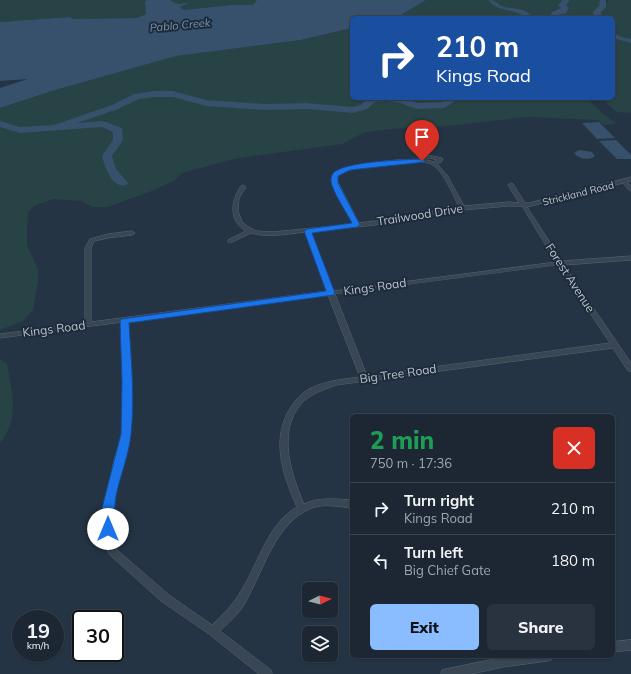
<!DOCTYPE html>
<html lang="en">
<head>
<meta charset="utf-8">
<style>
	:root { --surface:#1c2733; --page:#29333f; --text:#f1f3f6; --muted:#a0a5ac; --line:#3a444e; --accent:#8abdff }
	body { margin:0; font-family:Mulish,sans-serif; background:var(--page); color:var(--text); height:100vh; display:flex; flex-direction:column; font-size:15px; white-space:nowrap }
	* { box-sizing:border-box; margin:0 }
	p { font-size:13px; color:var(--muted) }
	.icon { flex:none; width:22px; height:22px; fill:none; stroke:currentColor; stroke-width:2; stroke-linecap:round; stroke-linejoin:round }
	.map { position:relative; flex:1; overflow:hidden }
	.side { position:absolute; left:350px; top:414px; width:265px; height:244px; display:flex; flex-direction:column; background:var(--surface); border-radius:6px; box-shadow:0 1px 3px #0004,0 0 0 1px var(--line) }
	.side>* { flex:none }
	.hud { position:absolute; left:350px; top:16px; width:265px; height:84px; border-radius:6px; box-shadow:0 1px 3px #0004,0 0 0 1px var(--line); background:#1a4fa0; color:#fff; overflow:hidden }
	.needle { width:26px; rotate:84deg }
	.controls { position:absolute; left:302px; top:582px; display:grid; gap:8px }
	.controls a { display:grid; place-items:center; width:36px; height:36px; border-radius:6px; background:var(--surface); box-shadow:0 1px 3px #0004,0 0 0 1px var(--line); font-size:20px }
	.speed { position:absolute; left:12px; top:610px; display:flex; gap:8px; font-size:20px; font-weight:700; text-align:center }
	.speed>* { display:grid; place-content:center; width:52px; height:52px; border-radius:50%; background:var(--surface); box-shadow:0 1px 3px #0004,0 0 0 1px var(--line); line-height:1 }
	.speed small { font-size:10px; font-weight:400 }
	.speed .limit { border:2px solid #111; border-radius:6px; background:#fff; color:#111 }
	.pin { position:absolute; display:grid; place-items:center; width:34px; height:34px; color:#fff; margin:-41px -17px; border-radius:50% 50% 50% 0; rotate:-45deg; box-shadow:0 0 4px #0007 }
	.pin .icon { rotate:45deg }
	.me { position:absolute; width:44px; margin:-22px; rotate:0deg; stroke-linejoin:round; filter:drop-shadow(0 0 3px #0008) }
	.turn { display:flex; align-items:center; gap:14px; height:84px; padding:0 20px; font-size:18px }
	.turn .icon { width:52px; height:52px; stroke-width:2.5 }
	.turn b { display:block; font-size:28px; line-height:34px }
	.round { display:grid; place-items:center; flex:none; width:42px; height:42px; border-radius:6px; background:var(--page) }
	.overview { display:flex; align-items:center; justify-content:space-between; height:68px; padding:0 20px }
	h1 { font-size:24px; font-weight:800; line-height:30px; color:#1e9e55 }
	.action { display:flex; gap:8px; margin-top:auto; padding:8px 20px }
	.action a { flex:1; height:46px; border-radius:6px; background:var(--accent); color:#111; font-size:16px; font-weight:800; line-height:46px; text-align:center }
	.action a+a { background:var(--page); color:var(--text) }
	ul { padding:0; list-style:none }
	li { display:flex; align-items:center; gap:12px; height:52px; padding:0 20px; border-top:1px solid var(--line) }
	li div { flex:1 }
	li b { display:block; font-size:15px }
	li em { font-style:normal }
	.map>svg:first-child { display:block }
	.green { fill:#274345 }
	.water { fill:#37506c }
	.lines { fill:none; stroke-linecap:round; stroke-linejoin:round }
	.river { fill:#37506c; fill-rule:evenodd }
	.minor-casing { stroke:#586471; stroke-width:1 }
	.minor { fill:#394653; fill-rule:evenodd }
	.route { fill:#1a73e8; stroke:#114b97 }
	.labels { text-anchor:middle; stroke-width:4; stroke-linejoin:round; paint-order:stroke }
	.far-street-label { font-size:10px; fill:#b7c1cd; stroke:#1e2b39 }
	.far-water-label { font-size:11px; font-style:italic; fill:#7593b2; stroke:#1e2b39 }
	.street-label { font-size:12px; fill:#b7c1cd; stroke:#1e2b39 }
</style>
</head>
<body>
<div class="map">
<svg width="631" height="674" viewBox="0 0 631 674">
	<rect width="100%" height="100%" fill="#253444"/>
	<path class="green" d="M0 0H148L145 2 146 14 137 18 73 19 70 17 0 22Z
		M173 0H257L254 5H231L183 10 179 7 188 2 179 4 169 1Z
		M426 0H599L606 3 609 0H631V113L616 112 601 98H613V18H391L401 15Z
		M352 28V98H588C595 108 607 116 616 124L604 125 598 120 529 117 439 127H412L373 131 363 133 342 144 233 159 215 164 182 173 174 181 149 192 108 207H92L82 201 53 199 34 206 28 213 27 228V245L38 269V282L33 310 23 321 0 330V108L52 91 176 56 301 40Z
		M0 359 7 364C12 392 20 418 0 443Z"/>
	<path class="water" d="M148 0H173L170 1 179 4 190 2 180 7 183 10 231 5H253L257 0H426L401 15 391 18H352V28L301 40 176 56 52 91 0 108V88L28 79 0 81V22L70 17 73 19 137 18 146 14 145 1Z
		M599 122 615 138 597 139 582 123Z
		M616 140 631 155V159H617L599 141Z
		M579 150 592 152 595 156C589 161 579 159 574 153Z"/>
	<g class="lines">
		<path class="river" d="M488 0C495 0 496 3 502 6 513 10 524 7 533 17L526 18C514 7 499 14 488 0Z
			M563 0H570L566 5 569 8 566 13 558 15 557 18H549L552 12 561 8 558 5Z
			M600 0H606V7L601 12 602 18H594L593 12 599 6Z
			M613 33 622 37 631 39V43L613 38Z
			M155 91H173L206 100 265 104 306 103 353 107 361 105 368 98H405L418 103 442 102 449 98H460L444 108 417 109 400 103 387 101 375 102 367 109 353 113 306 109 265 110 206 106 173 97H155L139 99 118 109 77 123 103 121 122 128 123 140 112 156 116 169 128 183 126 185C112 189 105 167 102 156L113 140V132L102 127 20 133 0 127V121L20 127 54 125 112 105 134 94Z"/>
		<defs>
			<path id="minor" d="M427 155 442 158 443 159 441 162 437 164 447 175 464 206 509 202 519 203 508 185 511 183 513 184 525 203H529L631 177V181L627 182 631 186V191L629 190 623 183 527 207 562 261 631 256V260L564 265 631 363V371H628L613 348 336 385C323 390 310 394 301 404 277 432 291 474 304 504 319 497 336 499 352 500V508C340 507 324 503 312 508 275 522 263 572 245 603 239 614 229 622 220 631L271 670 272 674H259L209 634 161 601 110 555 108 552 103 529 104 509 114 460 122 435 123 382 122 322 0 338V334L85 323V248L90 239 108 234 132 231 135 233 132 235 108 238 94 241 91 248V322L327 291 305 232C287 234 268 238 251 233L232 242H228V240L246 231C228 221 231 200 241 186L243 185 246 187 239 198 238 211 242 222 247 226 256 231 273 232 353 224 331 180 335 172 344 168 369 163 397 160 421 159ZM430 158 437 160 434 162 427 160ZM410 162C416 162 423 162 429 163 442 167 453 195 459 207L375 221 359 223 337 180 339 174C362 165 386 163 410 162ZM509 206H522L556 262 333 291 310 232 375 225 451 211ZM558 265 610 343 367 376 335 294ZM328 295 360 377C343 379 326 381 311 388 303 392 296 399 291 407 270 438 283 476 297 507 269 523 259 560 244 586 236 601 225 613 212 625L169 595 117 550 113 529 112 509 122 460 130 435 131 382 128 321Z
				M631 640V650L613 652V642Z
				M509 656H552L551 660 547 661 503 667 471 674H441L442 670 446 669Z"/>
		</defs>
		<use href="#minor" class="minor-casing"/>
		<use href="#minor" class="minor"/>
	</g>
	<path class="route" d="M422 159 425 161V162L350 170 338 176V183L360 225 357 227 312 233 335 293 334 295 129 323C131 359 135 397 131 434 129 455 120 476 116 496 114 506 115 526 112 533L108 534 104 533 102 529V508L121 434 122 382 120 321 121 319 326 291 304 231 307 229 352 223C348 215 331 189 331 181 331 177 332 173 336 171 352 161 403 160 422 159Z"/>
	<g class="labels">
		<g class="far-street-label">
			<text transform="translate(578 193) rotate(-14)" y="4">Strickland Road</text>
		</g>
		<g class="far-water-label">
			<text transform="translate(180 25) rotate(-5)" y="4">Pablo Creek</text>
		</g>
		<g class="street-label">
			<text transform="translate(420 215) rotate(-9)" y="4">Trailwood Drive</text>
			<text transform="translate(570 278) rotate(57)" y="4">Forest Avenue</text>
			<text transform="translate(375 287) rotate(-8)" y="4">Kings Road</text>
			<text transform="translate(54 329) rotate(-7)" y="4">Kings Road</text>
			<text transform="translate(398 374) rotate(-8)" y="4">Big Tree Road</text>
		</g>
	</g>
</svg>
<div class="controls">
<a><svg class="needle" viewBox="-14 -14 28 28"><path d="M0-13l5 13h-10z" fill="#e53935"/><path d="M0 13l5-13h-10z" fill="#a0a5ac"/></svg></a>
<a><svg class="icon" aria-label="layers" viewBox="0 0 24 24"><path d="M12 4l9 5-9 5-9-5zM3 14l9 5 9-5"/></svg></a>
</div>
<div class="speed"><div>19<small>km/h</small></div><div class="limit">30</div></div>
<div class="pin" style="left:422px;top:161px;background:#d93025"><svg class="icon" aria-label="arrive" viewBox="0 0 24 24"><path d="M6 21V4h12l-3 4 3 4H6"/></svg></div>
<svg class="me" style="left:108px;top:529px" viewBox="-20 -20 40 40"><circle r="19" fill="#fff"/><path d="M0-13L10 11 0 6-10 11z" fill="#1a73e8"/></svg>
<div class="hud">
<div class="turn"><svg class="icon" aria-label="right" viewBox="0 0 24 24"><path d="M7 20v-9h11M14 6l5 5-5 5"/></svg><div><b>210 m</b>Kings Road</div></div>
</div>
<section class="side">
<div class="overview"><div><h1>2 min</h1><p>750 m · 17:36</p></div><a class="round" style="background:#d93025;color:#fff"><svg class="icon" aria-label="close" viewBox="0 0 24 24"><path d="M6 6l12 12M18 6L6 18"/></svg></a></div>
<ul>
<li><svg class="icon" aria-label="right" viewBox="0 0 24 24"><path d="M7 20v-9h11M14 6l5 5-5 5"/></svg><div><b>Turn right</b><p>Kings Road</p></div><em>210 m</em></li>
<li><svg class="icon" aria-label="left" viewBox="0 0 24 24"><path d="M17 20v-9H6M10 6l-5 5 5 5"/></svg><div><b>Turn left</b><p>Big Chief Gate</p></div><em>180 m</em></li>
</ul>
<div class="action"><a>Exit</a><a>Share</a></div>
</section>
</div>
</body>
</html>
